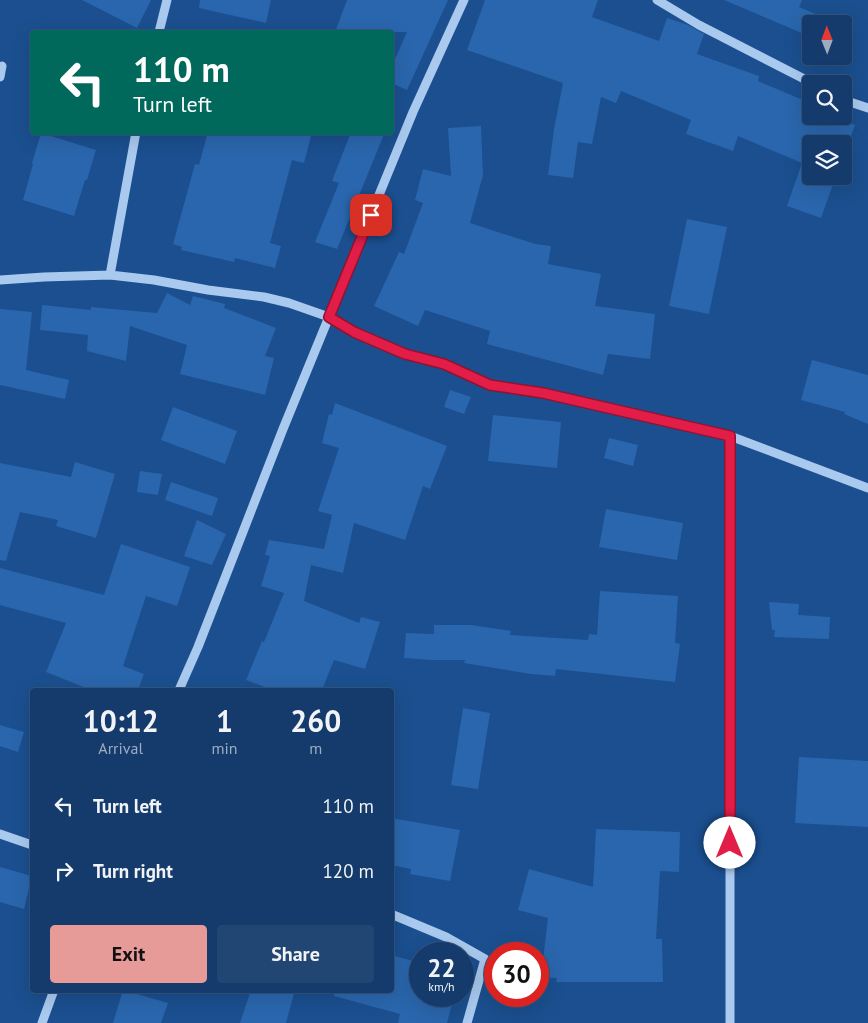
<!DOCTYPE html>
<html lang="en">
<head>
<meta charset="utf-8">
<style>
	:root { --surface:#143b6b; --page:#214673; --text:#f1f3f6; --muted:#9dadc1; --line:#33557e; --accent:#e69b98 }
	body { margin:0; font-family:"PT Sans",sans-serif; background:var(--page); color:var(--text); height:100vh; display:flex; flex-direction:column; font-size:19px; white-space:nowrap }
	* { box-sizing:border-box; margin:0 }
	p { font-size:16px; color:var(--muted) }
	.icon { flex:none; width:28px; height:28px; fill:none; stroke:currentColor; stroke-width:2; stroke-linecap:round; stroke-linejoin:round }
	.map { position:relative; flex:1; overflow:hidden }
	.sheet { position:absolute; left:30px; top:688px; width:364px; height:305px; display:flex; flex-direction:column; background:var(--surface); border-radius:5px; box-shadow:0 5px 20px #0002,0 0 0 1px var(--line) }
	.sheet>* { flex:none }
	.top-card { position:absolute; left:30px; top:30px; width:364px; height:105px; border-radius:5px; box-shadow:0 5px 20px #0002,0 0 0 1px var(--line); background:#00695c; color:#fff; overflow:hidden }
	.needle { width:32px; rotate:359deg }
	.fabs { position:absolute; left:802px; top:15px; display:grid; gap:10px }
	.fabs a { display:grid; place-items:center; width:50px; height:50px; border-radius:5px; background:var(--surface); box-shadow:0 5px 20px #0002,0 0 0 1px var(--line); font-size:25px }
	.speed { position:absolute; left:409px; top:942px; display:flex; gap:10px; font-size:25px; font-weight:700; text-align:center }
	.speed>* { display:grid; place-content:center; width:65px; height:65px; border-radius:50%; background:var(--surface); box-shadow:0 5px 20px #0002,0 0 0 1px var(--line); line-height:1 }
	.speed small { font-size:12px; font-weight:400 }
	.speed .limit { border:8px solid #d22; background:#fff; color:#111 }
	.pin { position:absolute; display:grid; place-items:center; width:42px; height:42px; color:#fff; margin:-21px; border-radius:10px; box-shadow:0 2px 8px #0006 }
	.me { position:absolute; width:55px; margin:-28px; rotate:0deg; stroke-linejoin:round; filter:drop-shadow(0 0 4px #0008) }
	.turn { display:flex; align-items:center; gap:18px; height:105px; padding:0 20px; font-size:22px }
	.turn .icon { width:65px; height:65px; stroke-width:2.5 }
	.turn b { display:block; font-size:35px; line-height:42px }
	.eta { display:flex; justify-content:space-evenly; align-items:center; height:85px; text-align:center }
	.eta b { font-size:30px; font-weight:800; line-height:35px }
	.action { display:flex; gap:10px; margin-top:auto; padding:10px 20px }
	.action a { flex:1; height:58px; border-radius:5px; background:var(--accent); color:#111; font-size:20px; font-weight:800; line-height:58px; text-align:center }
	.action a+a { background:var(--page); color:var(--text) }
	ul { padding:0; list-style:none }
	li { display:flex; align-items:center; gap:15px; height:65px; padding:0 20px }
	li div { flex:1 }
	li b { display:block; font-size:19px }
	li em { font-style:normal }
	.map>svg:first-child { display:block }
	.building { fill:#2a66ad }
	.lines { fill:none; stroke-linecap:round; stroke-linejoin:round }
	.minor { stroke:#a9c9ee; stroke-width:9 }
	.route-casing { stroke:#92132f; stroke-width:12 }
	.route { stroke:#e11d48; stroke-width:9 }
</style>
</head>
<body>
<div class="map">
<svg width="868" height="1023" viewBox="0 0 868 1023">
	<rect width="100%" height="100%" fill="#1b4f8f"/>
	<path class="building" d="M82 0H151L137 28Z
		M200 0H271L266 23 199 8Z
		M347 0H448L407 90 391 83V68L407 32H335Z
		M485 0H598L592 17 659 41 667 18 688 25 704 34 697 54 759 76 758 81 810 103 804 116H833L855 125 844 156V144H811V176H836L821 218 787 206 802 163 738 136 733 151 686 134 691 120 621 91 616 103 601 97 592 144 578 142 573 178 548 175 554 129 563 83 467 50Z
		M724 0H802L799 7 820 16 817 24H811V37Z
		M481 126 483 175 470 223 535 244 551 246 548 264 601 274 595 306 655 314 650 359 608 354 603 375 487 344 490 331 425 310 418 326 374 306 399 252 404 254 423 203 415 200 423 169 451 176 448 128Z
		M208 132H312L304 163 292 160 270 243 281 246 275 268 235 258 234 262 181 250 182 247 173 244 195 164 199 165Z
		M351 132H385L337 249 315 242 339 183 332 181Z
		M41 133 96 150 87 180H85L74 216 23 200 33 164 32 163Z
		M687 219 727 227 709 314 669 306Z
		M167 293 190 305 193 296 225 304 224 308 276 328 265 356 274 358 265 395 180 374 187 345 130 326 126 361 87 351 88 335 40 330 42 305 91 310V307L157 313Z
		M0 309 32 312 26 370 69 380 65 399 0 385Z
		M812 360 868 375V424L844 414 845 412 801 400Z
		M450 390 471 397 464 414 444 407Z
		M335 403 447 446 430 489 423 486 405 540 354 523 343 573 311 565 304 601 359 623 361 617 380 622 365 669 334 660 322 690H273L246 680 262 641 264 642 284 593 261 586 270 556 265 555 269 540 324 549 332 515 318 511 339 448 322 443 329 414 332 415Z
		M173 407 237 431 225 464 161 440Z
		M493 415 561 422 557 468 488 461Z
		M609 438 638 445 633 466 604 458Z
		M75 462 115 474 96 538 56 526 58 520 20 512 6 561 0 560V463L71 477Z
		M140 471 162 474 158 495 137 492Z
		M171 482 218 498 212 516 165 500Z
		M606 509 683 523 677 560 599 547Z
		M197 520 226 534 212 565 184 556Z
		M121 544 190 567 177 606 146 596 123 666 144 674 138 690H91L46 672 66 623 0 605V568L104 595Z
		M600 591 678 596 675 643 680 644 675 682 556 669 555 676 531 674 464 663 465 660H432L404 658 406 633 434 634V625H471L511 631 510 635 588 640 589 634 597 635Z
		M769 602 799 604 798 615 830 617 829 639 774 637 775 630H772Z
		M463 708 490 713 478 789 451 785Z
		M0 725 24 732 18 752 0 746Z
		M799 757 868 761V827L795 823Z
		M391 818 460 830 450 881 410 874 411 869 391 865Z
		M596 829 680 832 679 872 660 871 656 939H662L663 982H556L557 978 541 977 548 918 518 910 529 869 593 887Z
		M0 867 32 876 24 909 0 902Z
		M391 955 420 963V996H454L447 1023H398L400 1014 334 996 335 990H391Z
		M123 990 168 1003 161 1023H113Z
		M251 990H295L286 1023H240Z"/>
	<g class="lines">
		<path class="minor" d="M657 0 699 25 814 84
			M159 32 167 0
			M0 77 2 66
			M844 99 853 103 868 108
			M110 275 136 132
			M0 280 44 277 110 275 154 280 208 290 264 297 289 303 329 317 353 332 405 354 444 364 490 385 543 393 730 436 868 488
			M730 436V1023
			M179 690 198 647 283 429 413 112 464 0
			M0 834 32 845
			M391 914 446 937 485 959 467 1023
			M42 1023 54 990"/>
	</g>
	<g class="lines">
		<defs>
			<path id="route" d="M371 215 329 317 354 332 377 342 405 354 444 364 490 385 543 393 730 436V843"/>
		</defs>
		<use href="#route" class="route-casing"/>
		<use href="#route" class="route"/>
	</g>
</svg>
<div class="fabs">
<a><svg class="needle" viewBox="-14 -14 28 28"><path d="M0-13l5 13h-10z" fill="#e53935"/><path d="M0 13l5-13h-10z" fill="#9dadc1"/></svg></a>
<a><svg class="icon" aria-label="search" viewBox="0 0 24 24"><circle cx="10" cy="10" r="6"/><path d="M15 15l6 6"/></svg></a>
<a><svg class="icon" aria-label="layers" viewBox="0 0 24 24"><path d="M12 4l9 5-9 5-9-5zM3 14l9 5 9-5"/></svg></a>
</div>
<div class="speed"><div>22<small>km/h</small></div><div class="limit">30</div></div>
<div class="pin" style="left:371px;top:215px;background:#d93025"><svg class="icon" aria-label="arrive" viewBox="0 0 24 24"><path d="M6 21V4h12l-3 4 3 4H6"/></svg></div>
<svg class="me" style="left:730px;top:843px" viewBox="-20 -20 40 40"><circle r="19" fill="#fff"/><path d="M0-13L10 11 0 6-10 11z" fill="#e11d48"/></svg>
<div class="top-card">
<div class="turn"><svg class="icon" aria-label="left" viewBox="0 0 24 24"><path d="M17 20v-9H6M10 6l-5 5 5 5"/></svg><div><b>110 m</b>Turn left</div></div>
</div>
<section class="sheet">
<div class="eta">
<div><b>10:12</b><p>Arrival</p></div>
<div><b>1</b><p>min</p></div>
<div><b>260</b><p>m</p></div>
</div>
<ul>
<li><svg class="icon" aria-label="left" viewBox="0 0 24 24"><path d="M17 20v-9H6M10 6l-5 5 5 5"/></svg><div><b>Turn left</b></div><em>110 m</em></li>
<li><svg class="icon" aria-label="right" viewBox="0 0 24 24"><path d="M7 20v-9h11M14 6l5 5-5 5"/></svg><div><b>Turn right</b></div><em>120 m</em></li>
</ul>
<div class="action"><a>Exit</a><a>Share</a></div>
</section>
</div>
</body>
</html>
